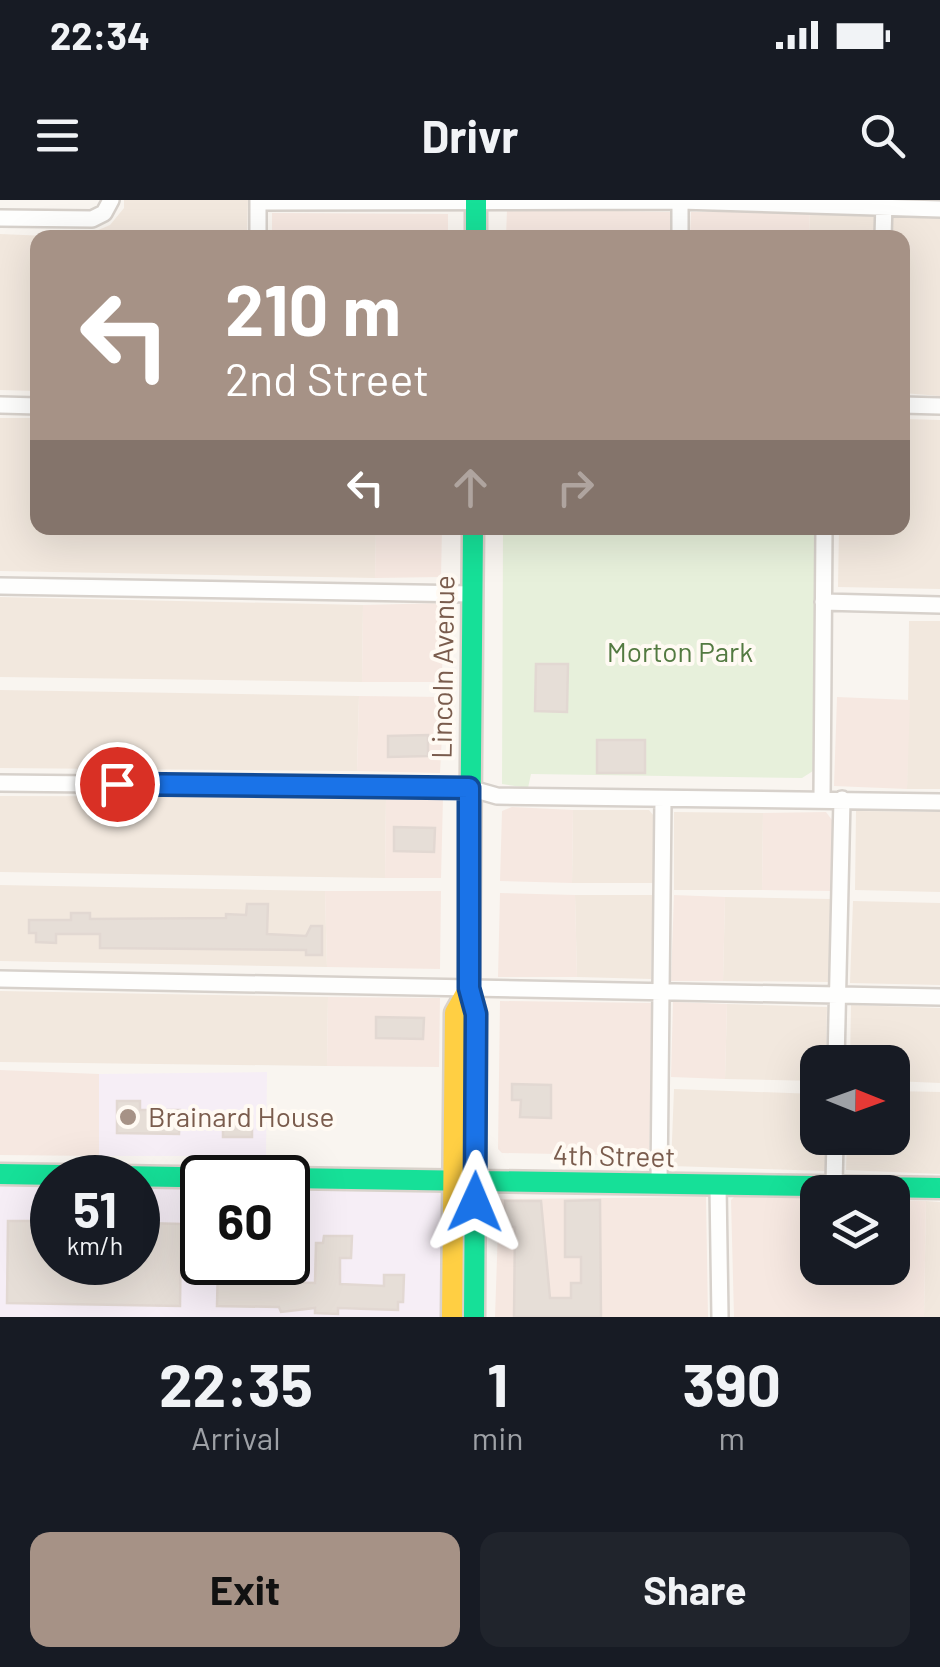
<!DOCTYPE html>
<html lang="en">
<head>
<meta charset="utf-8">
<style>
	:root { --surface:#171b24; --page:#20242c; --text:#f1f3f6; --muted:#9ea1a6; --accent:#a69286 }
	body { margin:0; font-family:Barlow,sans-serif; background:var(--page); color:var(--text); height:100vh; display:flex; flex-direction:column; font-size:38px; white-space:nowrap }
	* { box-sizing:border-box; margin:0 }
	p { font-size:32px; color:var(--muted) }
	.icon { flex:none; width:55px; height:55px; fill:none; stroke:currentColor; stroke-width:2; stroke-linecap:round; stroke-linejoin:round }
	.map { position:relative; height:1117px; overflow:hidden }
	.panel { display:flex; flex-direction:column; background:var(--surface); flex:1 }
	.panel>* { flex:none }
	.guide { position:absolute; left:30px; top:30px; width:880px; height:305px; border-radius:20px; box-shadow:0 10px 40px #0002; background:#a69286; color:#fff; overflow:hidden }
	.needle { width:65px; rotate:91deg }
	.buttons { position:absolute; left:800px; top:845px; display:grid; gap:20px }
	.buttons a { display:grid; place-items:center; width:110px; height:110px; border-radius:20px; background:var(--surface); box-shadow:0 10px 40px #0002; font-size:50px }
	.speed { position:absolute; left:30px; top:955px; display:flex; gap:20px; font-size:50px; font-weight:700; text-align:center }
	.speed>* { display:grid; place-content:center; width:130px; height:130px; border-radius:50%; background:var(--surface); box-shadow:0 10px 40px #0002; line-height:1 }
	.speed small { font-size:25px; font-weight:400 }
	.speed .limit { border:5px solid #111; border-radius:15px; background:#fff; color:#111 }
	.pin { position:absolute; display:grid; place-items:center; width:85px; height:85px; color:#fff; margin:-42px; border:5px solid #fff; border-radius:50%; box-shadow:0 2px 10px #0007 }
	.me { position:absolute; width:110px; margin:-55px; rotate:1deg; stroke-linejoin:round; filter:drop-shadow(0 0 8px #0008) }
	.turn { display:flex; align-items:center; gap:35px; height:210px; padding:0 30px; font-size:45px }
	.turn .icon { width:130px; height:130px; stroke-width:2.5 }
	.turn b { display:block; font-size:70px; line-height:85px }
	.lanes { display:flex; align-items:center; height:95px; padding:0 30px; background:#0003; justify-content:center; gap:50px; direction:ltr }
	.lanes .off { opacity:.35 }
	.eta { display:flex; justify-content:space-evenly; align-items:center; height:170px; text-align:center }
	.eta b { font-size:60px; font-weight:700; line-height:70px }
	.cta { display:flex; gap:20px; margin-top:auto; padding:20px 30px }
	.cta a { flex:1; height:115px; border-radius:20px; background:var(--accent); color:#111; font-size:40px; font-weight:700; line-height:115px; text-align:center }
	.cta a+a { background:var(--page); color:var(--text) }
	.status { display:flex; justify-content:space-between; align-items:center; height:70px; padding:0 50px; background:var(--surface); direction:ltr }
	.status svg { height:28px; fill:currentColor }
	header { display:flex; justify-content:space-between; align-items:center; height:130px; padding:0 30px; background:var(--surface); font-size:45px; font-weight:700 }
	.map>svg:first-child { display:block }
	.residential { fill:#f2e8de }
	.commercial { fill:#f6e8e1 }
	.education { fill:#f6eef6 }
	.green { fill:#e7f0db }
	.building { fill:#e6ded7; stroke:#e2d8d2; stroke-width:2.5 }
	.lines { fill:none; stroke-linecap:round; stroke-linejoin:round }
	.street-casing { stroke:#d7d1cb; stroke-width:20 }
	.fast-casing { stroke:#d9d2cb; stroke-width:25 }
	.slow-casing { stroke:#d9d2cb; stroke-width:25 }
	.street { stroke:#fefefd; stroke-width:15 }
	.fast { stroke:#16e098; stroke-width:20 }
	.slow { stroke:#ffcf43; stroke-width:20 }
	.route-casing { stroke:#114b97; stroke-width:25 }
	.route { stroke:#1a73e8; stroke-width:18 }
	.poi-dot { fill:#a69286; stroke:#fffaf3; stroke-width:4 }
	.labels { text-anchor:middle; stroke-width:8; stroke-linejoin:round; paint-order:stroke }
	.park-label { font-size:28px; fill:#537a41; stroke:#fffaf3 }
	.street-label { font-size:28px; fill:#7a5c4d; stroke:#fffaf3 }
	.poi-label { font-size:28px; fill:#7a5c4d; stroke:#fffaf3; text-anchor:start }
</style>
</head>
<body>
<div class="status"><b>22:34</b><svg viewBox="0 0 49 12"><path d="M0 12V9h3v3zM5 12V6h3v6zM10 12V3h3v9zM15 12V0h3v12zM26 1h20v11H26zM47 4h2v5h-2z"/></svg></div>
<header><svg class="icon" aria-label="menu" viewBox="0 0 24 24"><path d="M4 6h16M4 12h16M4 18h16"/></svg>Drivr<svg class="icon" aria-label="search" viewBox="0 0 24 24"><circle cx="10" cy="10" r="6"/><path d="M15 15l6 6"/></svg></header>
<div class="map">
<svg width="940" height="1117" viewBox="0 0 940 1117">
	<rect width="100%" height="100%" fill="#f9f5f0"/>
	<path class="residential" d="M124 0H248L247 37H82L110 25 124 8Z
		M810 12 875 14V37L809 38Z
		M890 16H940V196L903 193 902 38H889Z
		M0 34 71 37 38 38 37 191 0 190Z
		M0 218H37L38 328H376L375 378 0 371Z
		M903 219 940 220V389L838 387 839 328H902Z
		M0 397 363 405 362 482 0 477Z
		M909 421H940V589H907Z
		M0 490 359 496 357 571 0 568Z
		M0 596 386 597 385 678 0 672Z
		M573 610H649L654 616V683H572Z
		M856 611 940 612V692L855 690Z
		M674 612 763 613 762 690H674Z
		M0 685 325 691 327 767 0 761Z
		M653 695 651 779 577 777 575 695Z
		M725 697 831 699 830 782 723 781Z
		M853 701 940 703V785L850 783Z
		M0 791 328 797 327 866 0 862Z
		M727 804 827 807 826 862H818L817 881 725 879Z
		M851 805 940 808V883L893 881 892 862H850Z
		M674 889 817 894 818 938H827L826 971 671 966Z
		M893 891 940 892V974L846 970 847 938H892Z
		M926 1001 940 1002V1117H924Z"/>
	<path class="commercial" d="M507 9 672 12 671 37H506Z
		M691 12H810L809 37 690 38Z
		M272 13 448 14V37H272Z
		M376 328H442L441 377 375 378Z
		M443 403 442 482H362L363 405Z
		M359 496 444 497 440 573 357 571Z
		M837 497 910 500 907 589 834 586Z
		M386 597 443 598 441 678H385Z
		M512 607 573 610 572 683 500 681 502 611Z
		M826 612 832 620V691L762 690 763 613Z
		M325 691H441L440 769 327 767Z
		M500 693 575 695 577 777H498Z
		M674 695 725 697 723 781H671Z
		M328 797 440 798 439 867 327 866Z
		M500 801 652 803 649 966 607 955 502 953 498 949Z
		M673 802 727 804 725 879 671 877Z
		M0 870 99 874V956L0 955Z
		M736 995 817 998 818 1068H892L893 1000 926 1001 924 1117H734L731 1000Z
		M706 997 708 1117H495L499 999Z"/>
	<path class="education" d="M267 872 266 956H99V874Z
		M0 982 52 983V1062H138V983L202 984V1062H288V985L436 989 448 1009 446 1117H0Z"/>
	<path class="green" d="M503 328H817L813 571 802 578 531 574 528 588 502 584Z"/>
	<path class="building" d="M536 464H568L567 512 535 511Z
		M428 535V556L388 557V536Z
		M597 540H645V573H597Z
		M394 627 435 628 434 652 394 651Z
		M247 704H268L267 734 306 736 311 726H322V755H306V750L100 748V734H56V743L36 742V733H29V720H71V713H90V719L226 718V714L246 715Z
		M376 817 424 818 423 839 376 838Z
		M512 884 551 885V918L520 917 521 900H512Z
		M117 901H140V910H180L179 934 117 933Z
		M223 916H252V937H223Z
		M600 1000 601 1117H514L515 1027H505V1001H541L550 1098H571V1083H581V1057H565V1001Z
		M8 1021H42V1059L52 1062 146 1061V1023L181 1024 180 1106 7 1103Z
		M324 1036H352L351 1058H340V1084L384 1086V1075H404L403 1102H398V1110L338 1108V1114L315 1113V1108L281 1112 279 1107 217 1106 218 1062H248V1081L315 1083 316 1043H323Z"/>
	<g class="lines">
		<defs>
			<path id="street" d="M258 2 680 1 940 9
				M0 18 92 19 104 13 111 0
				M258 38V0
				M680 38V0
				M883 38 884 2
				M0 205 38 206
				M902 205 940 206
				M0 386 472 394
				M823 402 940 405
				M0 583 469 588 497 596 940 602
				M822 598 824 328
				M0 779 940 797
				M836 862 842 599
				M659 984 663 599
				M718 985 720 1117
				M834 986 835 938"/>
			<path id="fast" d="M476 0V38
				M473 328 469 788 476 813 474 1117
				M0 974 238 978
				M288 978 940 988"/>
			<path id="slow" d="M452 1117 455 813 469 788"/>
		</defs>
		<use href="#street" class="street-casing"/>
		<use href="#fast" class="fast-casing"/>
		<use href="#slow" class="slow-casing"/>
		<use href="#street" class="street"/>
		<use href="#fast" class="fast"/>
		<use href="#slow" class="slow"/>
	</g>
	<g class="lines">
		<defs>
			<path id="route" d="M117 584 469 588V788L476 814 475 1002"/>
		</defs>
		<use href="#route" class="route-casing"/>
		<use href="#route" class="route"/>
	</g>
	<circle class="poi-dot" cx="128" cy="917" r="10"/>
	<g class="labels">
		<g class="park-label">
			<text x="680" y="462">Morton Park</text>
		</g>
		<g class="street-label">
			<text transform="translate(443 467) rotate(-89)" y="10">Lincoln Avenue</text>
			<text transform="translate(614 956) rotate(1)" y="10">4th Street</text>
		</g>
		<g class="poi-label">
			<text x="148" y="927">Brainard House</text>
		</g>
	</g>
</svg>
<div class="buttons">
<a><svg class="needle" viewBox="-14 -14 28 28"><path d="M0-13l5 13h-10z" fill="#e53935"/><path d="M0 13l5-13h-10z" fill="#9ea1a6"/></svg></a>
<a><svg class="icon" aria-label="layers" viewBox="0 0 24 24"><path d="M12 4l9 5-9 5-9-5zM3 14l9 5 9-5"/></svg></a>
</div>
<div class="speed"><div>51<small>km/h</small></div><div class="limit">60</div></div>
<div class="pin" style="left:117px;top:584px;background:#d93025"><svg class="icon" aria-label="arrive" viewBox="0 0 24 24"><path d="M6 21V4h12l-3 4 3 4H6"/></svg></div>
<svg class="me" style="left:475px;top:1002px" viewBox="-20 -20 40 40"><path d="M0-17L14 15 0 8-14 15z" fill="#1a73e8" stroke="#fff" stroke-width="4"/></svg>
<div class="guide">
<div class="turn"><svg class="icon" aria-label="left" viewBox="0 0 24 24"><path d="M17 20v-9H6M10 6l-5 5 5 5"/></svg><div><b>210 m</b>2nd Street</div></div>
<div class="lanes"><svg class="icon" aria-label="left" viewBox="0 0 24 24"><path d="M17 20v-9H6M10 6l-5 5 5 5"/></svg><svg class="icon off" aria-label="ahead" viewBox="0 0 24 24"><path d="M12 20V5M6 11l6-6 6 6"/></svg><svg class="icon off" aria-label="right" viewBox="0 0 24 24"><path d="M7 20v-9h11M14 6l5 5-5 5"/></svg></div>
</div>
</div>
<section class="panel">
<div class="eta">
<div><b>22:35</b><p>Arrival</p></div>
<div><b>1</b><p>min</p></div>
<div><b>390</b><p>m</p></div>
</div>
<div class="cta"><a>Exit</a><a>Share</a></div>
</section>
</body>
</html>
